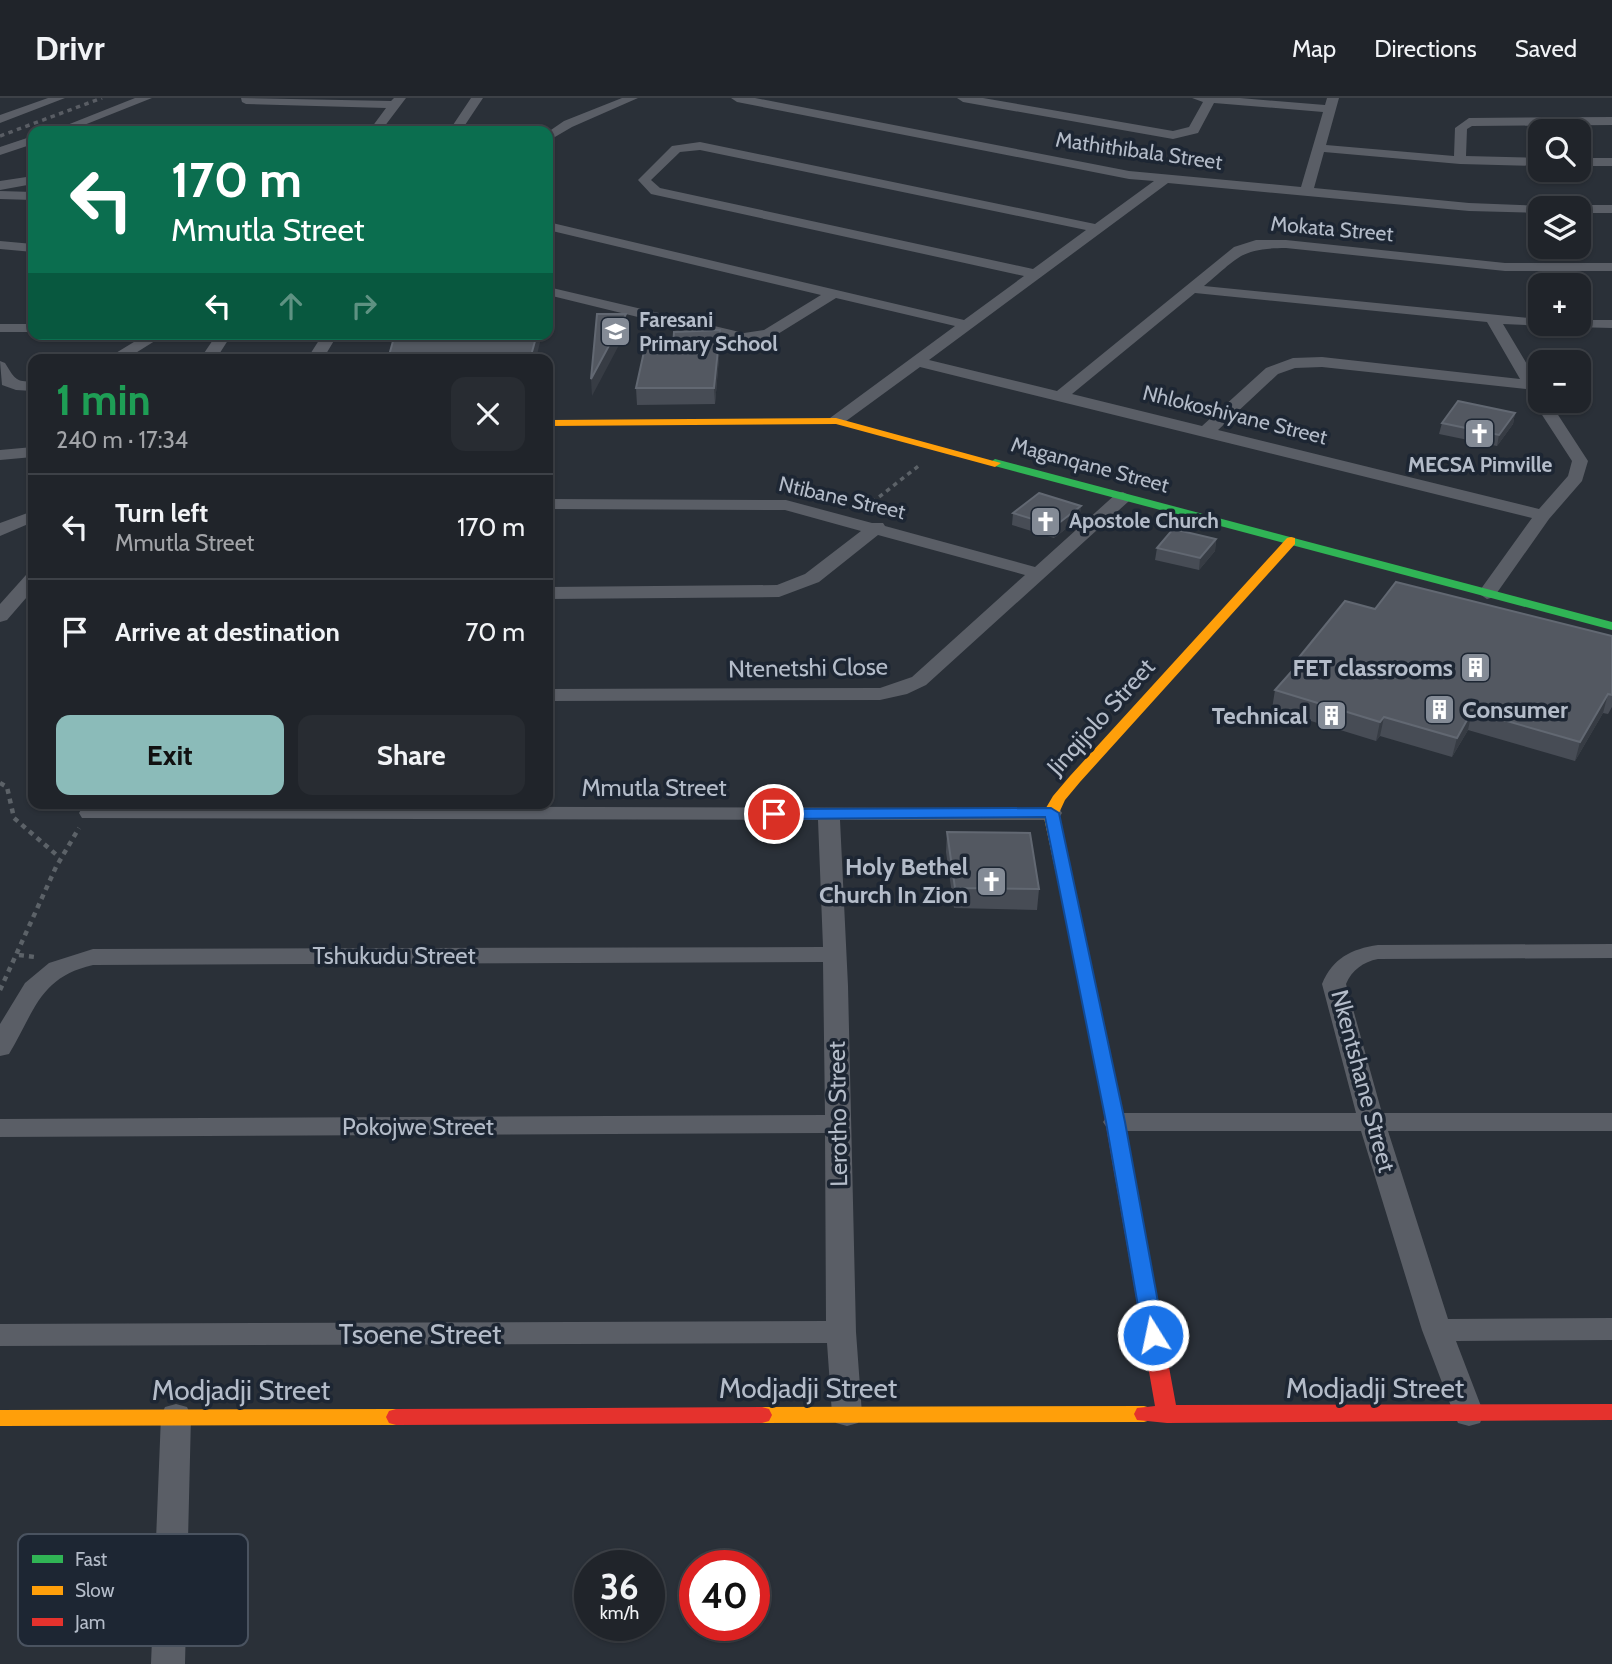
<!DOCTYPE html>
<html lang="en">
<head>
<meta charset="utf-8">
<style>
	:root { --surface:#20242a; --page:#282c32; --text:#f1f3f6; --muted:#a2a4a8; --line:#3d4147; --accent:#8bbbb9 }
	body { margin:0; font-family:Cabin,sans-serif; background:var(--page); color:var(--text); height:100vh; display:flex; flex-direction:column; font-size:26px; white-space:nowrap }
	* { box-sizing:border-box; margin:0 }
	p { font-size:23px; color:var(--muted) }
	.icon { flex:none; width:38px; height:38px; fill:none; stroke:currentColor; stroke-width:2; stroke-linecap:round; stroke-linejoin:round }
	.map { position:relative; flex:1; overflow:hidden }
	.sheet { position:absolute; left:28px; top:256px; width:525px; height:455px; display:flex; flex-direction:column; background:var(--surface); border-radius:14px; box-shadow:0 2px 5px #0004,0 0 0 2px var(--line) }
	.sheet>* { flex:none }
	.top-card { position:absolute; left:28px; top:28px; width:525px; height:214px; border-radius:14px; box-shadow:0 2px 5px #0004,0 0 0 2px var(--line); background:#0b6e4f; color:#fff; overflow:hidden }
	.tools { position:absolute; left:1528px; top:21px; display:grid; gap:14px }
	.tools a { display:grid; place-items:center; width:63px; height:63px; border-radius:14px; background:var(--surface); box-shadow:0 2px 5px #0004,0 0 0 2px var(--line); font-size:35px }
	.speed { position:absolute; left:574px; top:1452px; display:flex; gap:14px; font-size:35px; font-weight:700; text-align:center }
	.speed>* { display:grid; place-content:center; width:91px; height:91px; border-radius:50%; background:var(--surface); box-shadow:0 2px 5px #0004,0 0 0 2px var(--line); line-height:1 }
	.speed small { font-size:18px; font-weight:400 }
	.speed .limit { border:10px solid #d22; background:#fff; color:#111 }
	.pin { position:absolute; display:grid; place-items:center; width:60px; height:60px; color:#fff; margin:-30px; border:4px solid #fff; border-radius:50%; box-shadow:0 2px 7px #0007 }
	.me { position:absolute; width:77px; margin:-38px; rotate:350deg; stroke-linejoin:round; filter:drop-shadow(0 0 5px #0008) }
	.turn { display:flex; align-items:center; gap:24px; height:147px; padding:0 28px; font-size:32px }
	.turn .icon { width:91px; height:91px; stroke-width:2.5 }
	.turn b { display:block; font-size:49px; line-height:60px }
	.lanes { display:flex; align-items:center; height:66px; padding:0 28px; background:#0003; justify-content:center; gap:35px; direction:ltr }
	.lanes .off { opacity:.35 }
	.round { display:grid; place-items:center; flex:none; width:74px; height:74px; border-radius:14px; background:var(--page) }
	.summary { display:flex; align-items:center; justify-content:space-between; height:119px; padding:0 28px }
	h1 { font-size:42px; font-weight:700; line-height:52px; color:#1e9e55 }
	.cta { display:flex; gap:14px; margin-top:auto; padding:14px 28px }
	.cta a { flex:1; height:80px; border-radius:14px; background:var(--accent); color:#111; font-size:28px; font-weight:700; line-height:80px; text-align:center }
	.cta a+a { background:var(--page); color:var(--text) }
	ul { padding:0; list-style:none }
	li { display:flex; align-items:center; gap:21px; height:105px; padding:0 28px; border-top:2px solid var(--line) }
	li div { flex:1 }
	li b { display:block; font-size:26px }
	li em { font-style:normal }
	header { display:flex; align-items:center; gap:42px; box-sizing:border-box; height:98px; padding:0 35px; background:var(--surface); border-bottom:2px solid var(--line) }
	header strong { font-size:33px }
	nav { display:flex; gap:38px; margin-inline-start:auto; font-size:24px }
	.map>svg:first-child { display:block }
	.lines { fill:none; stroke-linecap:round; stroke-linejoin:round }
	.path-far1 { stroke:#5c6268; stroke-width:3.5; stroke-dasharray:4.5 4.5; stroke-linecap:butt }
	.path { stroke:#5c6268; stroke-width:4.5; stroke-dasharray:5 5; stroke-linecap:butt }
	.street { fill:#5a5e66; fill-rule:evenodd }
	.fast { fill:#30b455; fill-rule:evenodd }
	.slow { fill:#ff9f0a; fill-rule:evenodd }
	.jam { fill:#e5322d; fill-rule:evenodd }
	.rail { stroke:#595d64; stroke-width:3.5; stroke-dasharray:4.5 4.5; stroke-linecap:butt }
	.wall { fill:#474c55 }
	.shaded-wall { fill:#373c44 }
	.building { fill:#535861; stroke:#626872; stroke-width:2 }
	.route { fill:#1a73e8; stroke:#114b97; stroke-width:2 }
	.labels { text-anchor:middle; stroke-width:7; stroke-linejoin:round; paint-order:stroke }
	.far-street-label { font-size:21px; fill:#b4bcc9; stroke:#1d2633 }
	.far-poi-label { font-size:21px; font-weight:bold; fill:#b4bcc9; stroke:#1d2633; text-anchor:start }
	.street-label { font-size:24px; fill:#b4bcc9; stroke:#1d2633 }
	.poi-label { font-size:24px; font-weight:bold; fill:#b4bcc9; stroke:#1d2633; text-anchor:end }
	.near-street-label { font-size:28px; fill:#b4bcc9; stroke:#1d2633 }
	.key { fill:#1d2633; stroke:#4a5360; stroke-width:2 }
	.key-label { font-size:19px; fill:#b4bcc9 }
</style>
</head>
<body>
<header>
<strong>Drivr</strong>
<nav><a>Map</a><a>Directions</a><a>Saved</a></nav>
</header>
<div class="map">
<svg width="1612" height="1566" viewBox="0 0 1612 1566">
	<rect width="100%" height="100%" fill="#2a3038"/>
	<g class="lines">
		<path class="path-far1" d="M865 410 921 366"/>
		<path class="path" d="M0 685 7 689 14 720 59 759
			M19 857 35 859
			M0 892 56 769 79 730"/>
		<path class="street" d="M48 0H65L0 25V17Z
			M135 0H152L69 33H52Z
			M241 0 391 3 394 0H406L381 33H369L386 10 246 6 242 4Z
			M471 0H483L461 33H449Z
			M622 0H638L572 29 548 43V34L564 23Z
			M731 0H755L1129 73 1301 89 1323 14 1214 5 1198 35 1173 41 963 4 957 0H983L1173 33 1189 29 1203 4 1192 0H1240L1325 7 1327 0H1339L1326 47 1454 58 1455 30 1469 20 1612 19V27L1472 28 1467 31 1466 58 1540 60V68L1460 66 1324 54 1314 90 1469 105 1545 108 1546 110H1540V115L1469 113 1168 85 929 262 1057 293 1234 149 1256 142H1286L1505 165H1612V173H1505L1286 150C1240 150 1238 160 1204 188L1540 221V226H1547L1545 228 1503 226 1540 288V303H1549L1588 363 1582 383 1549 421 1494 499 1487 501 1478 495 1532 420 920 269 842 326H830L828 323 830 320 955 228 836 200 773 239 744 245 548 197V189L744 235 764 232 821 197 548 132V124L964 222 1024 178 651 96 638 82 672 48 700 44 1095 126 1154 83 1129 81 737 4ZM700 52 1086 132 1033 171 660 90 651 82 680 54ZM1195 195 1487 224 1520 281 1322 259 1293 260 1266 270 1202 328 1072 296ZM1322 269 1526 291 1530 298 1535 300 1533 303 1572 363 1568 378 1539 411 1218 332 1278 276 1295 270Z
			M144 29H159L165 33H138Z
			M33 38V46L0 57V49Z
			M1578 60H1612V68H1578Z
			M33 78V86L0 92V83Z
			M0 93 33 94V102L0 101Z
			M1578 107H1612V115H1578V110H1572Z
			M0 143 33 146V154L0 151Z
			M1578 222H1612V230L1573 229 1571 226H1578Z
			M0 226H33V234H0Z
			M147 236H166L126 261H106Z
			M217 236H232L216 261H200Z
			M323 236H338L323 261H307Z
			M0 263 5 265C14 279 15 285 33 283V293L16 292 2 287Z
			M33 349V359L0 362V352Z
			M1123 394 1132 399 1129 403 926 587 907 596 880 602 548 603V591L880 590 912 579 1025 477 878 437 819 484 779 499 548 501V489L777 487 805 476 861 433 785 412 548 411V401L786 402 872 425H883L885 428 1035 469 1117 395Z
			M33 413V424L0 438V425Z
			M33 476V492L7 522 0 524V506L26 477Z
			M90 708 1059 710 1062 715 1059 720 1051 722H840L848 888 856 1234 862 1316 858 1325 847 1328 836 1325 832 1316 827 1245 0 1248V1226L826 1223 825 1035 0 1039V1021L825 1017 823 864 93 867C39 879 34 915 9 956L0 958V926L25 885 49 865 93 851 823 849 818 722 82 720 79 715 82 710Z
			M1612 846V860L1378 861C1363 864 1352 872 1346 886L1382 1015H1612V1033H1388L1448 1221 1612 1220V1242L1456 1243 1484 1316 1480 1325 1469 1328 1458 1325 1454 1316 1422 1232 1361 1033H1116L1107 1030 1103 1024 1107 1018 1116 1015H1356L1322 886C1333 860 1351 851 1378 847Z
			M176 1306 187 1309 191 1318 185 1566H151L161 1318 165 1309Z"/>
		<path class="fast" d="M995 361 1612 524V532L991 367 989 365Z"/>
		<path class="slow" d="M836 320 1001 365 995 369 836 326 548 328V322Z
			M1291 439 1295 440V446L1080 684 1065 702 1059 715 1116 982 1113 986H1101L1043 715 1053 698 1070 678 1287 440Z
			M1144 1308 1151 1310 1154 1316 1151 1322 1144 1324 762 1325 755 1323 752 1317 755 1311 762 1309Z
			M396 1311 403 1313 406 1319 403 1325 396 1327 0 1328V1312Z"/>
		<path class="jam" d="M1107 976 1113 978 1116 982 1176 1307 1612 1306V1322L1167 1325 1137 1322 1134 1316 1137 1310 1155 1308 1098 982 1101 978Z
			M762 1309 769 1311 772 1317 769 1323 762 1325 396 1327 389 1325 386 1319 389 1313 396 1311Z"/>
		<path class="rail" d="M0 38 102 0"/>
	</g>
	<path class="wall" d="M720 232V248L715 306 637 307 636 290 673 249Z
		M1515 315 1513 326 1497 348 1439 336 1442 325Z
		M1013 415 1080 420 1054 440 1012 427Z
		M1216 441 1215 453 1199 472 1155 462 1157 450Z
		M1375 511 1612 538V609L1608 616 1603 615 1575 663 1468 632 1452 659 1380 638 1376 643 1272 611 1275 592 1295 569 1296 563Z
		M947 734 1039 791 1037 812 954 810 946 754Z"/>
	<path class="shaded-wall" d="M626 216 627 232 592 298 591 281Z
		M720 232V248L715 306 714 290Z
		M537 236H542L536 261H530Z
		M1515 315 1513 326 1497 348 1499 337Z
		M1081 408 1080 420 1054 440 1055 428Z
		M1216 441 1215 453 1199 472 1200 460Z
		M1608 596 1603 615 1575 663 1580 644Z
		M1472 613 1468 632 1452 659 1457 640Z
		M1384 619 1380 638 1376 643 1380 624Z"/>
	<path class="building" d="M597 216H626L591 281Z
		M720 232 714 290H636L645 249H673L674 234Z
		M395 236H537L530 261H388Z
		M1458 303 1515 315 1499 337 1442 325Z
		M1039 395 1081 408 1055 428 1013 415Z
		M1173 431 1216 441 1200 460 1157 450Z
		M1396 484 1612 538V597L1608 596 1580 644 1472 613 1457 640 1384 619 1380 624 1275 592 1300 564 1296 563 1345 503 1375 511Z
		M947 734 1030 735 1039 791 955 790Z"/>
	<path class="route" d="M1051 710 1059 715 1125 1024 1164 1237 1161 1242 1153 1245 1146 1242 1143 1237 1106 1024 1045 719 774 721 767 716 774 711Z"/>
	<defs>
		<symbol id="school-square" viewBox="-11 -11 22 22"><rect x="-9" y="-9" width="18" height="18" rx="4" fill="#848b96" stroke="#1d2633"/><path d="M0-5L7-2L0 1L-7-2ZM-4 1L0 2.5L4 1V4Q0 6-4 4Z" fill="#fff"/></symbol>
		<symbol id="church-square" viewBox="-11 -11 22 22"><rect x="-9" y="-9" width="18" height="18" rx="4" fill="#848b96" stroke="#1d2633"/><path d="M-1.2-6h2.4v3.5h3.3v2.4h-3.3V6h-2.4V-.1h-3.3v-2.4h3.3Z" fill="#fff"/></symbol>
		<symbol id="building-square" viewBox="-11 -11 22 22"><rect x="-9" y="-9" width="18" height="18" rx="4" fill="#848b96" stroke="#1d2633"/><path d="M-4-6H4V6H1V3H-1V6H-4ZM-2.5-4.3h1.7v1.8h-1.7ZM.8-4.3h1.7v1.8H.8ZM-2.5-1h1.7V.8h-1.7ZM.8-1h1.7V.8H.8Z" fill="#fff"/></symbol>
	</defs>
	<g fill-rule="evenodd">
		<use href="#school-square" x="598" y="216" width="35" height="35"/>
		<use href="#church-square" x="1462" y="318" width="35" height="35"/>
		<use href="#church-square" x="1028" y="406" width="35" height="35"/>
		<use href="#building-square" x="1458" y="552" width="35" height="35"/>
		<use href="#building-square" x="1422" y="594" width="35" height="35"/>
		<use href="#building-square" x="1314" y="600" width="35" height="35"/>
		<use href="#church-square" x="974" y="766" width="35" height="35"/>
	</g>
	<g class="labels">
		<g class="far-street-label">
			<text transform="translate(1139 53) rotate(8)" y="7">Mathithibala Street</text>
			<text transform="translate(1332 131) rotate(5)" y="7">Mokata Street</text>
			<text transform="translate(1235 317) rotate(14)" y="7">Nhlokoshiyane Street</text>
			<text transform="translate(1090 367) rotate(15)" y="7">Maganqane Street</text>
			<text transform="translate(842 400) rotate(13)" y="7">Ntibane Street</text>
		</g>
		<g class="far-poi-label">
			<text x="639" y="229">Faresani<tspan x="639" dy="24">Primary School</tspan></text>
			<text x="1480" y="374" text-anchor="middle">MECSA Pimville</text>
			<text x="1069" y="430">Apostole Church</text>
		</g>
		<g class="street-label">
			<text transform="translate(808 570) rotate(-1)" y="8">Ntenetshi Close</text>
			<text transform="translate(1101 619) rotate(-48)" y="8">Jinqijolo Street</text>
			<text x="654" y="698">Mmutla Street</text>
			<text x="394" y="866">Tshukudu Street</text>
			<text transform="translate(1363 983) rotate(75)" y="8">Nkentshane Street</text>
			<text transform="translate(838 1016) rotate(-91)" y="8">Lerotho Street</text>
			<text x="418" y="1037">Pokojwe Street</text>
		</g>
		<g class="poi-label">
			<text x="1453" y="578">FET classrooms</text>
			<text x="1462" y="620" text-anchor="start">Consumer</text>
			<text x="1308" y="626">Technical</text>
			<text x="968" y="777">Holy Bethel<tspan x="968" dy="28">Church In Zion</tspan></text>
		</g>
		<g class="near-street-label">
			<text x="420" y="1246">Tsoene Street</text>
			<text x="808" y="1300">Modjadji Street</text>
			<text x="1375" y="1300">Modjadji Street</text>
			<text x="241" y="1302">Modjadji Street</text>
		</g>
	</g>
	<rect x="18" y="1436" width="230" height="112" rx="10" class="key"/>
	<rect x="32" y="1457" width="31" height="8" fill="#30b455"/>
	<rect x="32" y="1488" width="31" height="9" fill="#ff9f0a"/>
	<rect x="32" y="1520" width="31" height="8" fill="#e5322d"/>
	<g class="key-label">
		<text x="75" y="1468">Fast</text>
		<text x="75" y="1499">Slow</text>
		<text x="75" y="1531">Jam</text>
	</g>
</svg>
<div class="tools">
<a><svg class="icon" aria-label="search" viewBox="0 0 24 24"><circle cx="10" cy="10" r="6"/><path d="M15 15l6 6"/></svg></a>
<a><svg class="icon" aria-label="layers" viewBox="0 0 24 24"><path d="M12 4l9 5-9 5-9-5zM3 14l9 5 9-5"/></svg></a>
<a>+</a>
<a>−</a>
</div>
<div class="speed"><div>36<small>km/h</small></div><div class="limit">40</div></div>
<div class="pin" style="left:774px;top:716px;background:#d93025"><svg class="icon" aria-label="arrive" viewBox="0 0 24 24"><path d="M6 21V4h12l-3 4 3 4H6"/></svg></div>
<svg class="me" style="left:1153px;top:1237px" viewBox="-20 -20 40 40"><circle r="17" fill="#1a73e8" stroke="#fff" stroke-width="3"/><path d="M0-11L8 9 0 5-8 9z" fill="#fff"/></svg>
<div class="top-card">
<div class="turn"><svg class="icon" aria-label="left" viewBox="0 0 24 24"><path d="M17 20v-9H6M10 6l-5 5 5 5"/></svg><div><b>170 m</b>Mmutla Street</div></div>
<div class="lanes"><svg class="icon" aria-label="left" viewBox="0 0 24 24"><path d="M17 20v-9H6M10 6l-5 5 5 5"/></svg><svg class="icon off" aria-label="ahead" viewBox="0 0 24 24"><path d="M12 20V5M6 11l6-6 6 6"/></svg><svg class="icon off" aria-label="right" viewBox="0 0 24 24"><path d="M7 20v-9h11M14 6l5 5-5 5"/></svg></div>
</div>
<section class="sheet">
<div class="summary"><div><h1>1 min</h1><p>240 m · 17:34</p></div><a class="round"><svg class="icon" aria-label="close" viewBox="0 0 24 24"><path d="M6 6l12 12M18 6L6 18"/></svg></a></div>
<ul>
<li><svg class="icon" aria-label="left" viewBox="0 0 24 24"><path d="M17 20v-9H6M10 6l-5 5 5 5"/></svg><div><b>Turn left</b><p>Mmutla Street</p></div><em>170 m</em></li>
<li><svg class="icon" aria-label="arrive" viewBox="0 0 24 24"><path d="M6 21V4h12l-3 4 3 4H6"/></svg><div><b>Arrive at destination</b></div><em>70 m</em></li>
</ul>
<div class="cta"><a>Exit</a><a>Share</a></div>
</section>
</div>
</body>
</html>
